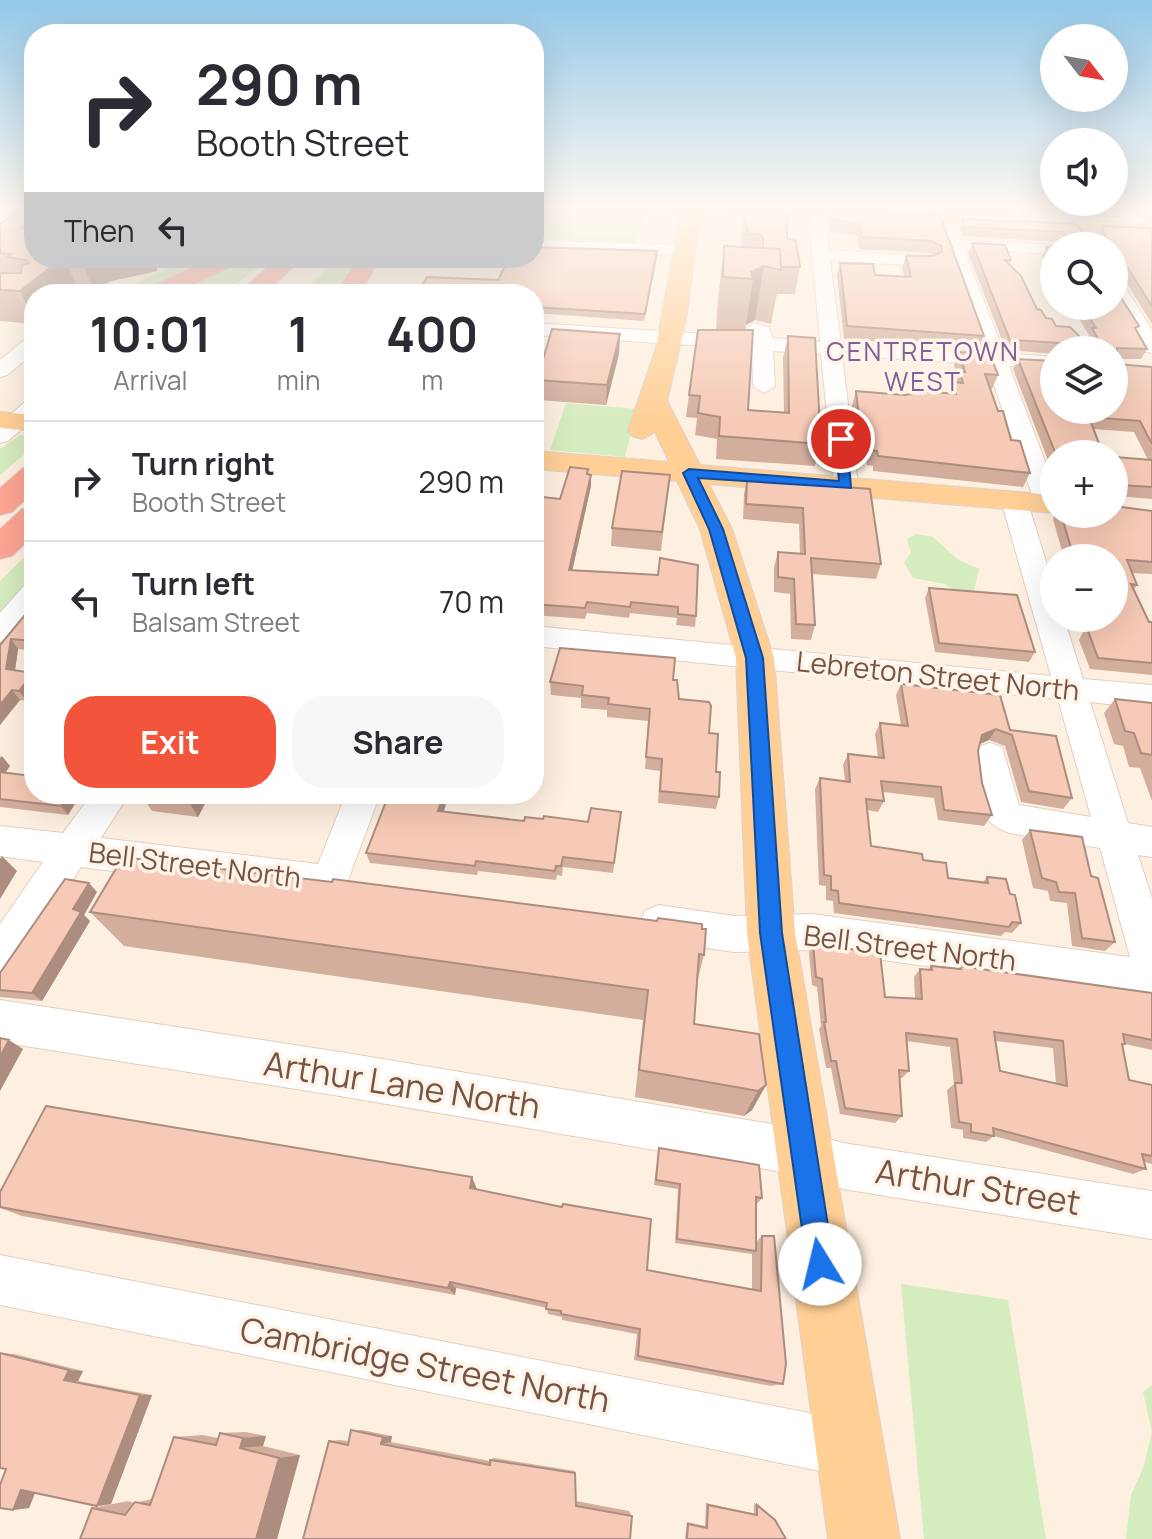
<!DOCTYPE html>
<html lang="en">
<head>
<meta charset="utf-8">
<style>
	:root { --surface:#fff; --page:#f7f7f7; --text:#2b2b33; --muted:#7c7c81; --line:#e1e1e2; --accent:#f2553b }
	body { margin:0; font-family:Manrope,sans-serif; background:var(--page); color:var(--text); height:100vh; display:flex; flex-direction:column; font-size:30px; white-space:nowrap }
	* { box-sizing:border-box; margin:0 }
	p { font-size:26px; color:var(--muted) }
	.icon { flex:none; width:44px; height:44px; fill:none; stroke:currentColor; stroke-width:2; stroke-linecap:round; stroke-linejoin:round }
	.map { position:relative; flex:1; overflow:hidden }
	.details { position:absolute; left:24px; top:284px; width:520px; height:520px; display:flex; flex-direction:column; background:var(--surface); border-radius:32px; box-shadow:0 8px 32px #0002 }
	.details>* { flex:none }
	.top-card { position:absolute; left:24px; top:24px; width:520px; height:244px; border-radius:32px; box-shadow:0 8px 32px #0002; background:#fff; color:var(--text); overflow:hidden }
	.needle { width:52px; rotate:121deg }
	.controls { position:absolute; left:1040px; top:24px; display:grid; gap:16px }
	.controls a { display:grid; place-items:center; width:88px; height:88px; border-radius:50%; background:var(--surface); box-shadow:0 8px 32px #0002; font-size:40px }
	.pin { position:absolute; display:grid; place-items:center; width:68px; height:68px; color:#fff; margin:-34px; border:4px solid #fff; border-radius:50%; box-shadow:0 2px 8px #0007 }
	.me { position:absolute; width:88px; margin:-44px; rotate:351deg; stroke-linejoin:round; filter:drop-shadow(0 0 6px #0008) }
	.turn { display:flex; align-items:center; gap:28px; height:168px; padding:0 40px; font-size:36px }
	.turn .icon { width:104px; height:104px; stroke-width:2.5 }
	.turn b { display:block; font-size:56px; line-height:68px }
	.then { display:flex; align-items:center; height:76px; padding:0 40px; background:#0003; gap:16px; font-size:30px }
	.eta { display:flex; justify-content:space-evenly; align-items:center; height:136px; text-align:center }
	.eta b { font-size:48px; font-weight:700; line-height:56px }
	.action { display:flex; gap:16px; margin-top:auto; padding:16px 40px }
	.action a { flex:1; height:92px; border-radius:32px; background:var(--accent); color:#fff; font-size:32px; font-weight:700; line-height:92px; text-align:center }
	.action a+a { background:var(--page); color:var(--text) }
	ul { padding:0; list-style:none }
	li { display:flex; align-items:center; gap:24px; height:120px; padding:0 40px; border-top:2px solid var(--line) }
	li div { flex:1 }
	li b { display:block; font-size:30px }
	li em { font-style:normal }
	.map>svg:first-child { display:block }
	.green { fill:#d5ecbe }
	.lines { fill:none; stroke-linecap:round; stroke-linejoin:round }
	.minor-casing { stroke:#e5cdbe; stroke-width:2 }
	.major-casing { stroke:#dcd2cf; stroke-width:2 }
	.highway-casing { stroke:#dcd2cf; stroke-width:2 }
	.minor { fill:#fff; fill-rule:evenodd }
	.major { fill:#ffcf96; fill-rule:evenodd }
	.highway { fill:#fda592; fill-rule:evenodd }
	.wall { fill:#d4ae9d; fill-rule:evenodd }
	.shaded-wall { fill:#ac8d7f }
	.building { fill:#f6cab6; stroke:#ac8d7f; stroke-width:2; fill-rule:evenodd }
	.route { fill:#1a73e8; stroke:#114b97; stroke-width:2 }
	.labels { text-anchor:middle; stroke-width:7; stroke-linejoin:round; paint-order:stroke }
	.far-neighbourhood-label { font-size:26px; letter-spacing:2px; fill:#82609b; stroke:#fff4e8 }
	.street-label { font-size:28px; fill:#775345; stroke:#fff4e8 }
	.near-street-label { font-size:34px; fill:#775345; stroke:#fff4e8 }
</style>
</head>
<body>
<div class="map">
<svg width="1152" height="1539" viewBox="0 0 1152 1539">
	<rect width="100%" height="100%" fill="#fef0e0"/>
	<path class="green" d="M534 208 645 211 635 245 534 239Z
		M191 258H223L151 291 143 292 126 288Z
		M238 258H272L222 294 169 293Z
		M340 258H362L338 294H299Z
		M566 403 637 409 625 457 550 450Z
		M20 435H34V446L0 475V449Z
		M917 534 933 537 957 559 979 569 973 594H958L945 584 913 578 904 562 911 553 907 539Z
		M34 548V578L0 617V581Z
		M901 1284 1008 1300 1046 1539H924Z
		M1152 1385V1539H1126L1131 1495 1144 1466 1152 1432 1143 1392Z"/>
	<g class="lines">
		<defs>
			<path id="minor" d="M813 208H829L825 218 829 250 928 256 937 261 928 266 830 261 841 343 983 352 936 218 938 215H950L960 240 1060 245 1054 246V254L964 249 1004 353 1054 357V369L1009 366 1054 485V509L1039 508 1035 503 987 365 842 355 858 486 855 491H837L834 486 821 354 773 351 775 386 764 393 753 386 752 349 534 335V323L752 337 744 329 754 323 769 327 772 338 820 342 809 218Z
				M1004 208H1020L1027 222 1025 225H1013Z
				M1122 208H1138L1152 227 1151 233H1139Z
				M1080 220 1086 222 1101 246H1083L1072 225Z
				M534 240 686 245 695 250 686 255 534 250Z
				M134 258H186C176 267 144 267 134 258Z
				M1114 277 1120 279 1152 330V353L1145 351 1114 299Z
				M34 336V353L7 375 0 377V360L27 338Z
				M34 399V418L8 441 0 443V424L26 401Z
				M1014 492 1023 495 1027 500 1054 587V618H1064L1083 679 1152 685V709L1090 702 1128 823 1152 827V857L1138 855 1152 898V998L812 950 734 952 659 941 645 935 640 923 645 911 659 905 734 916 812 914 1130 957 1100 848 1009 833C1000 829 993 827 987 818 977 803 970 762 978 747L990 743 1002 747 1019 805 1091 817 1058 699 534 646V626L1051 676 1001 500 1005 495Z
				M34 584V611L10 639 0 642V613L24 586Z
				M92 794H129L101 838 318 864 346 794H380L343 894 330 898 81 867 14 972 0 978V924L43 862 0 856V826L63 833Z
				M0 1000 340 1052 772 1124 843 1143 1152 1191V1239L843 1189 772 1170 340 1096 0 1042Z
				M0 1255 850 1421 870 1429 878 1449 870 1469 850 1477 0 1305Z"/>
			<path id="major" d="M681 208H701L686 320 667 401 700 465 1054 495V513L709 484 732 529 774 658 795 933 900 1539H828L747 933 736 658 700 529 677 481 534 469V451L669 462 655 432 642 439 632 436 628 430 656 348Z
				M730 208H853L1152 223V235L740 214Z
				M0 412 34 415V431L0 428Z"/>
			<path id="highway" d="M213 258H242L239 263 174 294H143L146 289Z
				M278 258H303L264 294H237Z
				M358 258H380L360 294H336Z
				M34 465V492L12 512 0 515V488L23 468Z
				M34 506V535L12 556 0 559V529L22 509Z"/>
		</defs>
		<use href="#minor" class="minor-casing"/>
		<use href="#major" class="major-casing"/>
		<use href="#highway" class="highway-casing"/>
		<use href="#minor" class="minor"/>
		<use href="#major" class="major"/>
		<use href="#highway" class="highway"/>
	</g>
	<path class="wall" d="M743 208H792L788 229H787V238L800 267 795 294H777L771 324 755 320 746 325 745 330 748 410 784 412 783 358 788 336 821 444 815 466 716 459 717 439 695 435 697 418 686 417 689 395 716 330 718 299 724 246 742 247 741 242Z
		M891 208H1005L1003 213Z
		M1022 208H1124L1125 209 1120 218 1026 214Z
		M831 210 940 215 984 336 979 349 844 339 837 275 840 263 875 275 904 277 902 268 906 256H934L928 253 859 249 857 236 830 232 828 222Z
		M962 219 1077 224 1087 239H1099L1098 235 1102 226 1152 228V324L1123 277 1117 276 1116 290 1147 349 1141 359H1117V364L1152 367V499L1118 496V500L1114 506V457L1148 460 1134 432 1093 429 1103 454H1054V465L1049 463 1013 369 1018 359 1114 410V350H1093L1087 338 1089 335 1071 306H1114L1058 246 1060 242 962 236 959 228Z
		M0 224 34 258H154L157 271 111 281 94 290 78 289 72 294H34V324L0 321Z
		M972 243 1011 260 1010 264 1037 309 1056 326 1093 350H1054V354L1006 350 968 253Z
		M1054 246V277L1042 256 1046 247Z
		M657 257 644 321 534 313V294L498 280Z
		M620 334 619 354 606 405 538 400 537 380Z
		M959 352 998 375 992 389H990L998 411 1011 440 1030 473 1023 487 873 471V466L867 465 863 433H855L852 406 856 391 904 395 910 394 912 390 949 393 953 382H956L957 379 954 366Z
		M588 475 591 486 572 570 658 575 696 616 695 627 676 625 677 618 630 613 629 618 587 613 585 619 534 615V496L560 499Z
		M670 475 661 551 611 546 612 528Z
		M747 479 870 489 881 564 876 579 812 574 815 625 811 640 791 639 790 594 774 592V567L778 552 800 554 799 524 743 519 744 494Z
		M1152 511V574L1132 573 1137 585 1134 589 1149 622H1152V675L1090 669 1079 640 1084 630 1080 618H1114V558H1064L1053 519 1055 514H1114Z
		M929 588 1035 652 1029 662 935 652 925 598Z
		M34 604V651L18 649 15 670 33 673 34 691 27 701 20 700 0 725V645Z
		M673 680 679 699 709 733 719 797 716 809 658 803 660 771 645 769 648 721 607 717V710L581 708V698L551 695 550 682Z
		M901 684 1010 730 1072 798 1063 809 1021 802 1005 746 989 740 980 744 978 751 982 783 992 815 984 826 938 820 934 798 883 792 884 801 878 812 867 810 871 846 923 860 948 878 983 882 987 877 1010 894 1021 923 1012 933 1005 932 1001 936 834 913 833 901 826 900V886L819 885 815 789 820 778 845 781 843 765 848 754 878 757 875 734 880 723 901 725 896 695Z
		M1115 699 1152 703V801L1140 768 1129 767 1123 746 1114 744 1104 713Z
		M0 756 10 766 5 773 81 794 68 815 0 807Z
		M210 794 198 817 152 811 142 796Z
		M396 794H449L443 812 524 821 543 819 588 822 621 812 613 873 563 867 562 876 557 875 556 880 478 871 477 875 370 863 366 853Z
		M1030 830 1091 876 1115 942 1105 951 1072 946 1067 903 1050 901 1048 891 1033 888 1022 840Z
		M97 892 84 915 90 921 42 1001 0 997V973Z
		M90 912 702 929 704 955 697 982 694 1024 766 1085 752 1110 744 1116 635 1097 643 1020 124 946Z
		M813 944 885 997 915 998 914 977 920 969 928 970 931 966 957 969 960 966 1152 993V1050L1125 1044 1122 1046 1129 1080 1152 1085V1164L1144 1162 1146 1169 1133 1174 994 1136 986 1142 963 1138V1130L951 1128 947 1090 954 1084 950 1047 906 1041 909 1071 902 1078H900L902 1116 895 1123 840 1114 831 1068H826L819 1029 821 1026 817 987 812 985 809 953ZM996 1041 1053 1048 1056 1083 1000 1071Z
		M659 1148 762 1198 758 1203H756V1242L762 1236 783 1384 771 1386 634 1360 637 1334 562 1320V1317L548 1314 547 1308 456 1288 455 1295 22 1216 0 1208V1192L477 1189 647 1270 752 1289V1254L675 1243 678 1189 654 1185 658 1153Z
		M0 1353 14 1354 83 1371 78 1381 152 1395 111 1504 97 1506 35 1493 29 1508 13 1510 6 1469Z
		M351 1430H362L392 1436 391 1442 490 1461V1460L494 1458 575 1471 576 1501 629 1511 632 1516 630 1539 329 1441 340 1440 348 1441Z
		M245 1432 266 1436 263 1446 300 1455 277 1539H80L92 1508 128 1501 134 1503 152 1499 174 1437 203 1435 218 1438 220 1433Z
		M706 1503 754 1514V1503L757 1505 786 1539H685L687 1522 705 1526Z"/>
	<path class="shaded-wall" d="M34 220V258L20 228Z
		M64 258 78 289 72 294H34V320L20 291Z
		M81 258H154L157 271 111 281 94 290 80 259Z
		M764 266 755 320 746 325 753 279 751 272Z
		M620 334 619 354 606 405 607 385Z
		M591 475V486L570 581 569 570Z
		M11 639 18 649 14 678 6 669Z
		M33 673 34 691 27 701 19 691Z
		M12 690 20 700 0 725V705Z
		M996 729 989 740 975 746 982 735Z
		M2 756 10 766 0 780V759Z
		M68 794H81L68 815 61 806Z
		M193 794H210L198 817 189 802Z
		M444 794H449L441 821 438 811Z
		M2 856 17 871 0 899V859Z
		M89 883 97 892 84 915 90 921 42 1001 32 993 73 909Z
		M9 1040 23 1049 0 1091V1057Z
		M766 1085 752 1110 744 1116 758 1091Z
		M472 1177 477 1189 470 1188Z
		M450 1282 456 1288 455 1295 448 1288Z
		M69 1370 83 1371 78 1381 64 1380Z
		M140 1395H152L111 1504 97 1506Z
		M266 1436 263 1446 240 1448 243 1438Z
		M392 1436 391 1442 381 1444 383 1437Z
		M300 1455 277 1539H256L279 1458Z
		M37 1488 29 1508 13 1510 21 1490Z"/>
	<path class="building" d="M24 208H34V220L20 228H34V258H63L20 291 0 290V273H21L22 265 29 263 26 260 7 257 11 254 0 253V224Z
		M745 208H787V238L796 241 800 267H781L780 249 763 248V238L761 235 749 234 744 217Z
		M831 210 940 215 984 336 847 326 840 263 873 264 875 275 911 277 906 256H933L942 252V246L932 241 862 237 859 224 832 220Z
		M962 219 1077 224 1087 239H1107L1102 226 1152 228V306L1127 267 1117 265 1116 290 1139 326 1135 328 1147 349 1117 348V364L1152 367V444L1140 421 1089 417 1103 454H1060L1055 452 1018 359 1054 361V410H1114V350H1104L1092 328H1096L1082 306H1114V246H1060L1061 239 1067 235 1064 232 965 227Z
		M972 243 1005 245 1011 260H1005L1021 276 1037 309 1041 310 1046 318 1052 319 1056 326 1070 327 1093 350H1062V346L1059 343 1010 340Z
		M724 246 780 249 781 270 764 266 751 272 753 279 723 277Z
		M1054 246V260L1046 247Z
		M534 247 657 251 645 314 534 307V294H417L427 277 498 280 509 258H534Z
		M552 329 620 334 607 385 537 380Z
		M698 330H753L748 410 789 413 788 336 815 338 821 444 719 436 720 417 698 413 700 396 689 395Z
		M959 352 990 354 998 375 985 374 998 411H1003L1011 440 1020 441 1030 473 878 456 877 451 872 450 867 419 859 418 856 391 904 395 912 394V390L956 394 953 382 963 383 960 372H965Z
		M1114 457 1152 460V487L1121 485 1118 488V500L1114 501Z
		M570 467 588 469 587 474 591 475 569 570 658 575 660 558 698 565 696 616 678 614V607L631 602 630 607 587 602 585 608 534 604V496L560 499Z
		M622 471 670 475 662 532 612 528Z
		M747 479 870 489 881 564 811 558 815 625 796 624 794 579 778 577V552L805 554 803 508 746 504Z
		M1114 506 1152 511V562L1127 560 1137 585 1131 584 1149 622H1152V663L1098 658 1087 628V626H1094L1091 618H1114V558H1074L1061 514H1114Z
		M929 588 1017 595 1035 652 939 643Z
		M34 604V641L11 639 6 669 33 673 19 691 12 690 0 705V645Z
		M560 648 675 658 673 680H677L679 699 709 702 711 706 709 733 718 734 716 772H720L719 797 660 791 662 759 646 757 650 709 608 704 609 698 582 695 583 686 550 682Z
		M901 684 1000 695 1010 730 1056 736 1072 798 1029 791 1012 735 996 729 982 735 978 751 982 783 992 815 944 810 941 787 881 781 884 801 866 799 871 846 922 854 923 860 946 863 948 878 988 883 987 877 1006 879 1010 894 1015 895 1021 923 1012 922 1009 927 839 903 838 891 831 890V876L824 875 820 778 850 782 848 754 884 758 880 723 908 726Z
		M1115 699 1152 703V755L1141 753 1134 733 1125 731Z
		M34 771V794H68L61 806 0 799V772L31 776Z
		M143 794H193L189 802 142 796Z
		M396 794H444L438 811 524 821 525 817 543 819 544 816 588 822 591 808 621 812 614 863 563 857 561 866H556L555 871 476 861 475 866 366 853 387 799 395 797Z
		M1030 830 1082 837 1091 876 1098 878 1115 942 1082 938 1075 893 1059 892 1056 882 1042 878Z
		M123 857 332 882 333 879 657 921 658 918 702 924V929H706L704 955 699 954 694 1024 759 1034 766 1085 758 1091 639 1070 648 990 90 912Z
		M65 879 89 883 73 909 81 912 32 993 0 990V973Z
		M813 944 880 953 885 997 922 999 920 969 932 970 931 966 961 969 960 966 1152 993V1040L1123 1034 1125 1044H1122L1129 1080 1152 1085V1156L1142 1154 1146 1169 993 1128 994 1136 971 1132V1124L959 1122 955 1083H962L957 1039 906 1033 909 1071 899 1070 902 1116 845 1108 836 1061H831L824 1022H826L822 979 816 977ZM994 1032 1063 1041 1067 1086 1000 1071Z
		M0 1038 9 1040 0 1057Z
		M46 1106 472 1177 470 1188 562 1207 563 1204 651 1219 647 1270 705 1281 761 1291 762 1236H774L786 1364 783 1384 638 1356 640 1329 561 1314V1311L546 1309 547 1303 450 1282 448 1288 0 1207V1192Z
		M659 1148 759 1165 762 1198 756 1197V1251L677 1239 680 1184 656 1180Z
		M0 1353 69 1370 64 1380 140 1395 97 1506 21 1490 13 1510 0 1508V1485L6 1469 0 1468Z
		M351 1430 383 1437 381 1444 490 1465V1460L575 1473 576 1506 632 1516 630 1539H303L329 1441 348 1445Z
		M220 1433 243 1438 240 1448 279 1458 256 1539H80L92 1508 125 1515 135 1502 150 1505 174 1437 216 1445Z
		M708 1505 757 1515V1505L775 1520 786 1539H687L688 1524 707 1528Z"/>
	<linearGradient id="sky" x2="0" y2="1"><stop stop-color="#93c8e8"/><stop offset="0.49" stop-color="#fff8f1"/><stop offset="1" stop-color="#fff8f1" stop-opacity="0"/></linearGradient>
	<rect width="1152" height="423" fill="url(#sky)"/>
	<path class="route" d="M841 435 847 439 851 488 698 478 723 529 763 658 782 933 834 1264 830 1274 820 1278 811 1274 807 1264 760 933 746 658 709 529 683 473 689 469 839 481 835 439Z"/>
	<g class="labels">
		<g class="far-neighbourhood-label">
			<text x="923" y="361">CENTRETOWN<tspan x="923" dy="30">WEST</tspan></text>
		</g>
		<g class="street-label">
			<text transform="translate(938 676) rotate(6)" y="10">Lebreton Street North</text>
			<text transform="translate(195 865) rotate(7)" y="10">Bell Street North</text>
			<text transform="translate(910 948) rotate(7)" y="10">Bell Street North</text>
		</g>
		<g class="near-street-label">
			<text transform="translate(402 1085) rotate(9)" y="12">Arthur Lane North</text>
			<text transform="translate(978 1187) rotate(9)" y="12">Arthur Street</text>
			<text transform="translate(425 1365) rotate(11)" y="12">Cambridge Street North</text>
		</g>
	</g>
</svg>
<div class="controls">
<a><svg class="needle" viewBox="-14 -14 28 28"><path d="M0-13l5 13h-10z" fill="#e53935"/><path d="M0 13l5-13h-10z" fill="#7c7c81"/></svg></a>
<a><svg class="icon" aria-label="sound" viewBox="0 0 24 24"><path d="M4 9h4l5-4v14l-5-4H4zM17 9q2 3 0 6"/></svg></a>
<a><svg class="icon" aria-label="search" viewBox="0 0 24 24"><circle cx="10" cy="10" r="6"/><path d="M15 15l6 6"/></svg></a>
<a><svg class="icon" aria-label="layers" viewBox="0 0 24 24"><path d="M12 4l9 5-9 5-9-5zM3 14l9 5 9-5"/></svg></a>
<a>+</a>
<a>−</a>
</div>
<div class="pin" style="left:841px;top:439px;background:#d93025"><svg class="icon" aria-label="arrive" viewBox="0 0 24 24"><path d="M6 21V4h12l-3 4 3 4H6"/></svg></div>
<svg class="me" style="left:820px;top:1264px" viewBox="-20 -20 40 40"><circle r="19" fill="#fff"/><path d="M0-13L10 11 0 6-10 11z" fill="#1a73e8"/></svg>
<div class="top-card">
<div class="turn"><svg class="icon" aria-label="right" viewBox="0 0 24 24"><path d="M7 20v-9h11M14 6l5 5-5 5"/></svg><div><b>290 m</b>Booth Street</div></div>
<div class="then">Then<svg class="icon" aria-label="left" viewBox="0 0 24 24"><path d="M17 20v-9H6M10 6l-5 5 5 5"/></svg></div>
</div>
<section class="details">
<div class="eta">
<div><b>10:01</b><p>Arrival</p></div>
<div><b>1</b><p>min</p></div>
<div><b>400</b><p>m</p></div>
</div>
<ul>
<li><svg class="icon" aria-label="right" viewBox="0 0 24 24"><path d="M7 20v-9h11M14 6l5 5-5 5"/></svg><div><b>Turn right</b><p>Booth Street</p></div><em>290 m</em></li>
<li><svg class="icon" aria-label="left" viewBox="0 0 24 24"><path d="M17 20v-9H6M10 6l-5 5 5 5"/></svg><div><b>Turn left</b><p>Balsam Street</p></div><em>70 m</em></li>
</ul>
<div class="action"><a>Exit</a><a>Share</a></div>
</section>
</div>
</body>
</html>
